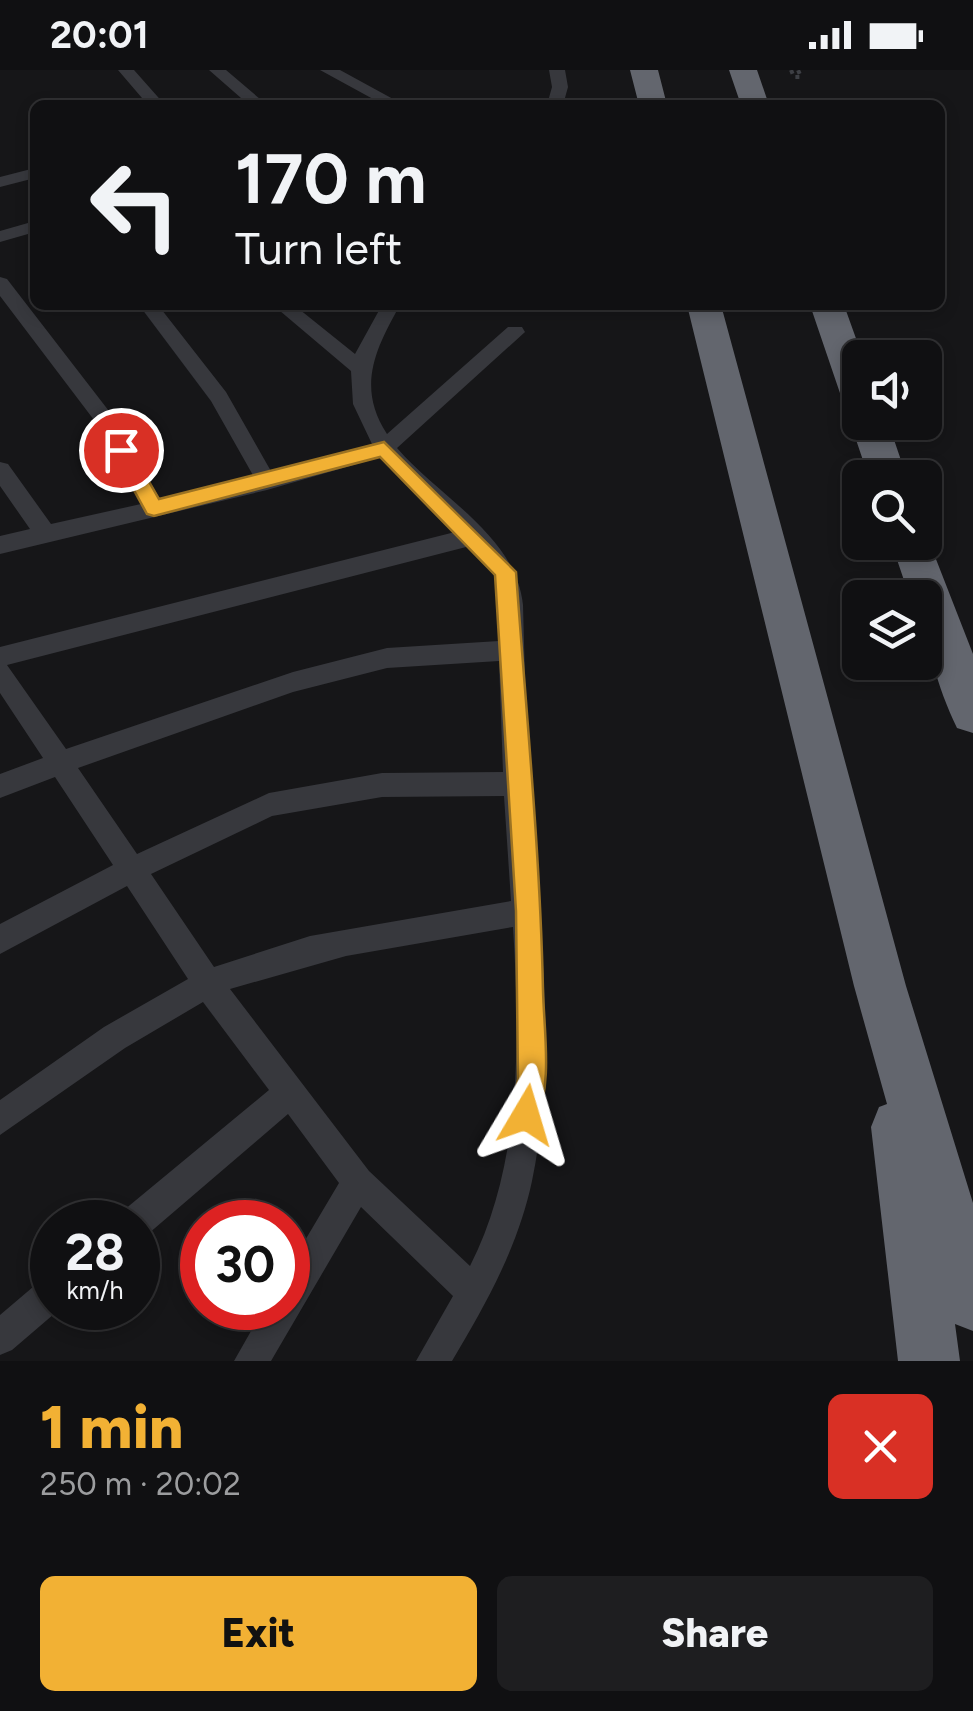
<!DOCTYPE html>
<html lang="en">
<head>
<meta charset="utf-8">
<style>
	:root { --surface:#101012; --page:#1e1e20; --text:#f1f3f6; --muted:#9c9d9f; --line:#303032; --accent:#f2b134 }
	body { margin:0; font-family:Figtree,sans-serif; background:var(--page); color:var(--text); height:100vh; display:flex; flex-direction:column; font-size:38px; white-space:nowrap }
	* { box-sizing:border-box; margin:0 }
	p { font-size:32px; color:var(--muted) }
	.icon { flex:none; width:55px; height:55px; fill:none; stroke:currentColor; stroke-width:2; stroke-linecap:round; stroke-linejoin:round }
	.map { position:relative; height:1291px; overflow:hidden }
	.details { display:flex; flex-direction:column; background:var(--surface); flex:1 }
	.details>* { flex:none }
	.hud { position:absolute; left:30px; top:30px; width:915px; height:210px; border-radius:15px; box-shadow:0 5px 15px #0003,0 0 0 2px var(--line); background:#101012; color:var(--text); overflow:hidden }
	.tools { position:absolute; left:842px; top:270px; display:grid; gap:20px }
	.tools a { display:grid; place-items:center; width:100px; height:100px; border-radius:15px; background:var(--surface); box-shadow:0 5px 15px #0003,0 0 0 2px var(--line); font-size:50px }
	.speed { position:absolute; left:30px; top:1130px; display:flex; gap:20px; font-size:50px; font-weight:700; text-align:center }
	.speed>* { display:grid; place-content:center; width:130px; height:130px; border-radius:50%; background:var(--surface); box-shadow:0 5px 15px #0003,0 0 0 2px var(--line); line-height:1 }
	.speed small { font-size:25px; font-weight:400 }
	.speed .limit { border:15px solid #d22; background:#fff; color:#111 }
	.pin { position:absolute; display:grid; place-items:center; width:85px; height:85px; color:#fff; margin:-42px; border:5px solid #fff; border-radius:50%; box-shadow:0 2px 10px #0007 }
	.me { position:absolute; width:110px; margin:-55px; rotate:7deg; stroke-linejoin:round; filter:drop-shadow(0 0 8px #0008) }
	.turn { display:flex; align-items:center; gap:35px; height:210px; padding:0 40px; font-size:45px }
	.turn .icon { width:130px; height:130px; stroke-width:2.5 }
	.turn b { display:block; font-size:70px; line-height:85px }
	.round { display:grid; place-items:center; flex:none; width:105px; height:105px; border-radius:15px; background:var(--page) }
	.summary { display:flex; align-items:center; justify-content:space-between; height:170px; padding:0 40px }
	h1 { font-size:60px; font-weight:800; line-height:75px; color:var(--accent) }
	.cta { display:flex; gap:20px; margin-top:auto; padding:20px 40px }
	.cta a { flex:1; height:115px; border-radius:15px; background:var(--accent); color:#111; font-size:40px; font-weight:800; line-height:115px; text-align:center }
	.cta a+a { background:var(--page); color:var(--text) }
	.status { display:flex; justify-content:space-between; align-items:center; height:70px; padding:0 50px; background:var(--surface); direction:ltr }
	.status svg { height:28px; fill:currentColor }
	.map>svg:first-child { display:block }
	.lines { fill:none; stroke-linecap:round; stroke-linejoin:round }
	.path { stroke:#3d3f44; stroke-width:4; stroke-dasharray:4 5; stroke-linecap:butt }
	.minor { fill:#37383d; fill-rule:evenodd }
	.motorway { fill:#63666e; fill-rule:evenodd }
	.route { fill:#f2b134; stroke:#9d7322; stroke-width:2.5 }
</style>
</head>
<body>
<div class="status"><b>20:01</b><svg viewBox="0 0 49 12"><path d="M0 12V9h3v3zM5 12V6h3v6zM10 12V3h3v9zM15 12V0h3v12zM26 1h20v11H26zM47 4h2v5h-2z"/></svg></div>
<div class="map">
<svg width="973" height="1291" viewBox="0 0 973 1291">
	<rect width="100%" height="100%" fill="#161618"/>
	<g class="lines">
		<path class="path" d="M791 0 794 7H801L798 0"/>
		<path class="minor" d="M118 0H134L165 35H148Z
			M209 0H226L267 35H249Z
			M320 0H340L404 35H384Z
			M549 0H565L568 17 563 35H547L552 17Z
			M35 98V108L0 117V107Z
			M35 151V162L0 172V161Z
			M0 207 7 209 112 345 160 429 254 407 211 331 139 235H158L226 322 272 403 372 374 353 334 351 301 273 235H294L355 284 382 235H400C376 278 356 317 387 364L508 257H522L525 262 397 378C439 427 516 466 523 535 525 611 527 687 533 763 542 878 556 995 532 1111 518 1177 486 1234 452 1291H416L453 1226 361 1137 271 1291H234L264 1238H288V1199L339 1113 288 1044 148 1164 138 1168V1152H120L124 1140 269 1020 203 932 125 978 0 1065V1030L104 957 188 909 127 816 0 884V854L113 795 55 707 0 728V704L43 688 0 623V577L455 462 381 387 267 420 0 484V466L30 459 0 416V392L8 394 51 454 141 434 97 354 0 226ZM470 476 495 507 499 571 387 578 293 602 66 679 7 595ZM499 591 503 702 382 703 269 723 137 784 78 698 293 622 387 598ZM504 726 511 831 310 866 214 897 151 804 272 746 382 727ZM513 857C520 969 522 1094 470 1196L369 1101 230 919 346 886Z
			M52 1206V1238H61L12 1280 0 1285V1245L40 1211Z"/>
		<path class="motorway" d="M630 0H658L667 35H639Z
			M729 0H757L769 35H741Z
			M687 235H721L906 916 973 1133V1261L955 1254 960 1291H898L871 1057 879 1037 887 1034 854 916Z
			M810 235H844L863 288 860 352H888L907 408H869L850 352 860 342 847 338 842 329Z
			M925 461 973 584V663L957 658C937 616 925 574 925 528H910L891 472H925Z"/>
	</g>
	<path class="route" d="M384 372 516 502C526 641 540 780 543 920 544 963 553 1014 535 1055L526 1059 516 1055 511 1045 518 1009 516 841 495 505 380 387 154 446 147 444 112 380 121 373 128 375 159 429Z"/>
</svg>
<div class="tools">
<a><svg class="icon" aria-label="sound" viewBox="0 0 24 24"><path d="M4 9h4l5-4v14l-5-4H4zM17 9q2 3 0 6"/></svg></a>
<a><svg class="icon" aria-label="search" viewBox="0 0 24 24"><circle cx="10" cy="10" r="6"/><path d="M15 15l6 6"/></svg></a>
<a><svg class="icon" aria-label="layers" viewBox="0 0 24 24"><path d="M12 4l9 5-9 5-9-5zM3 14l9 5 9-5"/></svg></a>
</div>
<div class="speed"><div>28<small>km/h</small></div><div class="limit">30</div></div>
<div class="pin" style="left:121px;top:380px;background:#d93025"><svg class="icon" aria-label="arrive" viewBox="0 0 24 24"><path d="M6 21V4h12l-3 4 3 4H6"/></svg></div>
<svg class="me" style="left:526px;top:1045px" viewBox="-20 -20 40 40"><path d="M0-17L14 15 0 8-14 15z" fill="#f2b134" stroke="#fff" stroke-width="4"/></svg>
<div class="hud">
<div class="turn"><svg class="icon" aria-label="left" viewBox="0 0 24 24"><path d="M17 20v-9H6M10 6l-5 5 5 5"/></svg><div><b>170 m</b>Turn left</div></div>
</div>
</div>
<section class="details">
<div class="summary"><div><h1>1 min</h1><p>250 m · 20:02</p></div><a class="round" style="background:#d93025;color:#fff"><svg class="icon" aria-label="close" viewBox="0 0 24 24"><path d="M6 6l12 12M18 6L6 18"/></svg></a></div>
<div class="cta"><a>Exit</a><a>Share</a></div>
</section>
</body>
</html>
